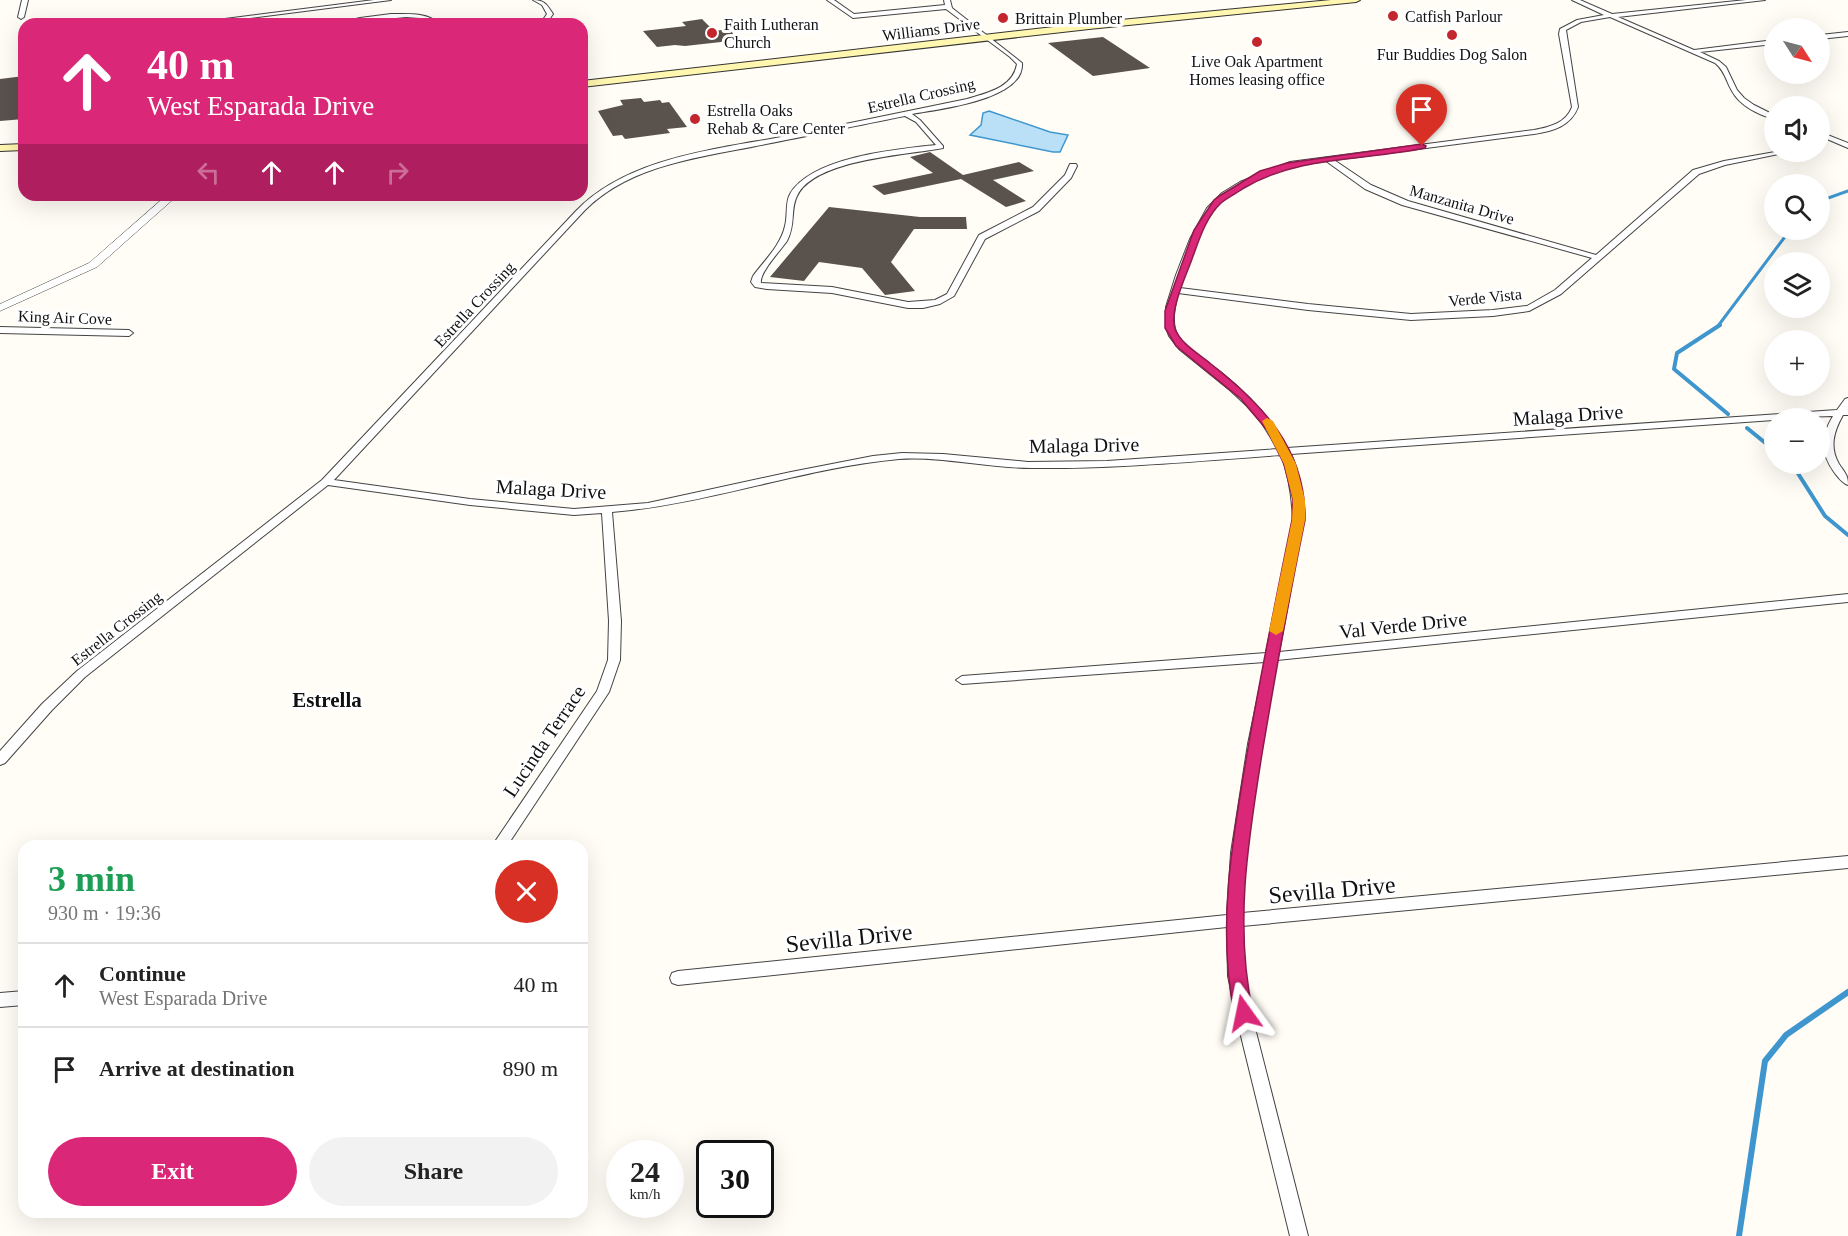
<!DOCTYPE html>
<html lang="en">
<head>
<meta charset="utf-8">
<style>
	:root { --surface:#fff; --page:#f2f2f2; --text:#222; --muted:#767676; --line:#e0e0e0; --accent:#db2777 }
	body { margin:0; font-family:Georgia,serif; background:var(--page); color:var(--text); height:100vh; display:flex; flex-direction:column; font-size:22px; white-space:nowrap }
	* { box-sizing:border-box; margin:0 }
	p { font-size:20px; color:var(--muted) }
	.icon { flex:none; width:33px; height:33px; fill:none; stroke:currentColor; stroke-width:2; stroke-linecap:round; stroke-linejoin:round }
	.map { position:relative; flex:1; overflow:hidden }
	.panel { position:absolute; left:18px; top:840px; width:570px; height:378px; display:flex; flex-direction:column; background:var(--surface); border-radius:18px; box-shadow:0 6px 24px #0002 }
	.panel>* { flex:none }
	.top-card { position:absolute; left:18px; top:18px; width:570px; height:183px; border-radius:18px; box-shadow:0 6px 24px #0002; background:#db2777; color:#fff; overflow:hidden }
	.needle { width:39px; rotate:126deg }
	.controls { position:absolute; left:1764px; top:18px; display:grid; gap:12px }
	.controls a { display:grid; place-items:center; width:66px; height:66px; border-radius:50%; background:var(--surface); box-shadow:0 6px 24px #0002; font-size:30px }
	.speed { position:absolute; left:606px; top:1140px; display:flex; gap:12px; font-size:30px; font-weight:700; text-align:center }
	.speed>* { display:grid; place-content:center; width:78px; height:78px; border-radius:50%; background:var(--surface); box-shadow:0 6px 24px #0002; line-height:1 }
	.speed small { font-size:15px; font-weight:400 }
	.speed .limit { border:3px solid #111; border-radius:9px; background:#fff; color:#111 }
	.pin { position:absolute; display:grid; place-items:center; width:51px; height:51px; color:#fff; margin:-62px -26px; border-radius:50% 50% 50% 0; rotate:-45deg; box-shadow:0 0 6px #0007 }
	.pin .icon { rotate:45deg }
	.me { position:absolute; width:66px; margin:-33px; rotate:348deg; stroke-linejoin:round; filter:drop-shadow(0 0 4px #0008) }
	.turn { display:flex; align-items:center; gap:21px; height:126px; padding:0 30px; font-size:27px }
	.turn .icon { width:78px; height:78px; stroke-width:2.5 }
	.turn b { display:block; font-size:42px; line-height:51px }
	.lanes { display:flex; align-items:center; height:57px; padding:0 30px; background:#0003; justify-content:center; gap:30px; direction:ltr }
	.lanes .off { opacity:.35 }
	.round { display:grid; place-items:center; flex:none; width:63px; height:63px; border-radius:32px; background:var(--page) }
	.overview { display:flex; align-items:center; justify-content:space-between; height:102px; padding:0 30px }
	h1 { font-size:36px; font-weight:800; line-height:45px; color:#1e9e55 }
	.action { display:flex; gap:12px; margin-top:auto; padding:12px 30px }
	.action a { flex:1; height:69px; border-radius:36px; background:var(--accent); color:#fff; font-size:24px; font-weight:800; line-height:69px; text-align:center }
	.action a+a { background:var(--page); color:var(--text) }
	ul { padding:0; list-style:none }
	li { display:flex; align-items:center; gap:18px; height:84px; padding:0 30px; border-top:2px solid var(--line) }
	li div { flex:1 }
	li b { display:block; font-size:22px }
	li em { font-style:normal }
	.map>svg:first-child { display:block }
	.water { fill:#b9e0f7; stroke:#3f96cf; stroke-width:1.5 }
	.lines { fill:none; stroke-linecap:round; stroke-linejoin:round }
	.stream-far2 { stroke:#3f96cf; stroke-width:3 }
	.stream-far1 { stroke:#3f96cf; stroke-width:4 }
	.stream { stroke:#3f96cf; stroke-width:6 }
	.building { fill:#5a524d }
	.minor-casing { stroke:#444; stroke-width:2 }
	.tertiary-casing { stroke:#444; stroke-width:1 }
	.secondary-casing { stroke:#333; stroke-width:2 }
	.minor { fill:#fff; fill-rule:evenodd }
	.tertiary { fill:#fff; fill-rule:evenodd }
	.secondary { fill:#fff6b0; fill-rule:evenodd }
	.route { fill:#db2777; stroke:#8e194d; stroke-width:1.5 }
	.slow { fill:#f59e0b }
	.poi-dot { fill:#c4262e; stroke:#fff; stroke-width:2 }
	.labels { text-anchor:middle; stroke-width:6; stroke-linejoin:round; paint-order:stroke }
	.far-poi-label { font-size:16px; fill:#111; stroke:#fff; text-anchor:start }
	.far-street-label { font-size:16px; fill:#111; stroke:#fff }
	.street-label { font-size:20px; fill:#111; stroke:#fff }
	.neighbourhood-label { font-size:21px; font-weight:bold; fill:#111; stroke:#fff }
	.near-street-label { font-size:24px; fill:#111; stroke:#fff }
</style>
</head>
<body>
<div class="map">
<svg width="1848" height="1236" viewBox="0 0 1848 1236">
	<rect width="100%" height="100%" fill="#fffdf5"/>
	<path class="water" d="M989 111 1050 132 1068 135 1060 152H1053L970 135 981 125 983 113Z"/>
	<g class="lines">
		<path class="stream-far2" d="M1820 201 1848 191
			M1718 326 1790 230"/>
		<path class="stream-far1" d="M1720 325 1677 353 1674 369 1728 414
			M1747 428 1774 450
			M1792 464 1825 516 1848 535"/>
		<path class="stream" d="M1739 1236 1765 1061 1786 1035 1848 992"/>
	</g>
	<path class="building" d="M702 19 714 31 729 29 739 40 685 46 675 45 657 47 643 31 686 26 682 22Z
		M1103 37 1150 68 1093 76 1048 43Z
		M24 76V119L0 121V79Z
		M641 98 644 102 660 100 662 103 669 102 687 127 667 129 670 133 625 139 622 135 613 136 598 111 623 105 620 100Z
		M930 152 963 175 1019 162 1034 171 993 180 1026 201 1006 207 961 179 884 195 872 186 933 173 910 157Z
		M829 207 920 217H966L967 229H914L891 262 915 291 885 295 862 268 819 262 804 281 770 277Z"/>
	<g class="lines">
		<defs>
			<path id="minor" d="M22 0H28L24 17 21 19 18 17Z
				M374 0H391L203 24H186Z
				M533 0C545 0 547 5 553 14L546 24H540L547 14 542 5Z
				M827 0H834L854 14 945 5 944 0H950L952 8 1022 63C1025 100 939 109 912 114L920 120 943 146V148C908 155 814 159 797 196 790 210 796 224 787 241 780 251 759 273 761 283L832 287 908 302 935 300 947 294 979 235 1033 207 1065 175 1070 164H1076L1077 166 1071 178 1039 211 985 239 954 296 940 304 923 308H908L832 293 767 289 755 287 751 282 753 276C764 261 781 245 785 226 788 215 785 203 790 194 812 157 897 149 936 145L916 122 905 116C859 125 813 135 766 144 704 157 632 163 585 210L334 480 470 499 574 509 648 503 791 472 873 456 902 453 943 454 1028 462 1107 461 1278 449 1261 422 1247 406 1231 391 1179 349 1169 336 1166 327V307L1176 275 1190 239 1207 208 1222 193 1240 182 1290 162 1534 130C1550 127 1566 123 1572 107L1559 34 1560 29 1577 20 1604 15 1572 0H1580L1612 14 1746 0H1765L1618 17 1694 50 1774 40V44L1700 52 1719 61 1726 67 1737 90 1744 98 1754 105 1774 115V119C1759 115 1740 106 1732 91 1726 81 1725 71 1715 63L1610 17 1581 22 1566 30 1578 107C1571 126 1553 131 1534 134L1334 160 1371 185 1408 201 1596 255 1693 170 1724 161 1775 152H1788L1725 165 1699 174 1561 294 1529 311 1493 316 1411 320 1308 310 1178 293C1175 307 1171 321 1177 334 1187 352 1208 362 1223 374 1249 395 1272 419 1287 448L1837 410 1845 399 1848 398V415H1843C1834 431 1829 447 1839 464 1845 473 1848 475 1848 485 1842 483 1838 477 1834 472 1820 452 1821 436 1833 416L1774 418V420L1291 454C1310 497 1302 530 1293 574 1289 600 1284 626 1279 652L1848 594V602L1277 660 1262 744 1245 853 1242 913 1848 856V868L1242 926 1244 976 1256 1032 1308 1236H1290L1240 1032 1228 976 1227 927 678 985 672 983 670 978 672 973 678 971 1227 915 1231 853 1248 744 1265 662 962 684 956 680 962 676 1266 653 1293 520C1292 497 1289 476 1281 455 1197 461 1114 469 1031 468 987 468 943 456 899 459 802 468 709 504 612 512L621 621 620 660 609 692 507 846H492L597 691 608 660 609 621 602 513 574 515 470 505 328 485 85 677 52 710 5 763 0 765V751L42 704 77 671 322 480 576 211C629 156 720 149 792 135 850 123 909 111 967 99 987 93 1013 88 1017 64L1010 57 946 9 853 18ZM1326 161 1365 189 1402 205 1592 258 1555 290 1527 306 1493 310 1411 314 1308 304 1180 288C1188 262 1200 223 1219 203 1246 175 1290 166 1326 161Z
				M391 14C408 14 427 12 440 24H434L429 20 420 18 406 17 335 24 360 18Z
				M1848 32V36L1820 39V35Z
				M1820 132 1848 143V148L1820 136Z
				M0 327 129 330 133 333 129 336 0 333Z
				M24 991V1005L0 1007V993Z"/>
			<path id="tertiary" d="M167 195H178L97 267 0 311V304L89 263Z"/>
			<path id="secondary" d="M1331 0H1360L1356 2 1089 29 582 87V81L1089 23Z
				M24 144V150L0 151V145Z"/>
		</defs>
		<use href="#minor" class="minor-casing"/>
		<use href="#tertiary" class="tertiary-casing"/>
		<use href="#secondary" class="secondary-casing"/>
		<use href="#minor" class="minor"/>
		<use href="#tertiary" class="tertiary"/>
		<use href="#secondary" class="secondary"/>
	</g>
	<path class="route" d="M1422 144 1426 146 1425 148C1363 161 1300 155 1244 188 1237 193 1228 197 1221 203 1206 217 1199 240 1192 259 1186 276 1169 311 1175 329 1181 344 1199 354 1211 364 1263 405 1306 449 1305 520 1289 598 1275 676 1262 754 1248 841 1234 926 1253 1013L1250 1019 1244 1021 1237 1019 1234 1013C1217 926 1232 841 1247 754 1260 676 1276 598 1292 520L1293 500 1284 464 1267 430 1241 399 1176 346 1165 328V311L1194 230 1214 200 1221 195 1260 171 1287 163Z"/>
	<path class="slow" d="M1267 418 1273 421 1296 464 1305 500V520L1283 631 1276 635 1269 631 1292 520 1293 500 1284 464 1262 421Z"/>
	<g class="poi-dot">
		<circle cx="1393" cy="16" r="6"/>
		<circle cx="1003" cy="18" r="6"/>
		<circle cx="712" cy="33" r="6"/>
		<circle cx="1452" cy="35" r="6"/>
		<circle cx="1257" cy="42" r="6"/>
		<circle cx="695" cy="119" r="6"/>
	</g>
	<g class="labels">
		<g class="far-poi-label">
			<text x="1405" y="22">Catfish Parlour</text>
			<text x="1015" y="24">Brittain Plumber</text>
			<text x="724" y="30">Faith Lutheran<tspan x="724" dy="18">Church</tspan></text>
			<text x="1452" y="60" text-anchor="middle">Fur Buddies Dog Salon</text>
			<text x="1257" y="67" text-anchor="middle">Live Oak Apartment<tspan x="1257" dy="18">Homes leasing office</tspan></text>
			<text x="707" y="116">Estrella Oaks<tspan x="707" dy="18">Rehab &amp; Care Center</tspan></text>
		</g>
		<g class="far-street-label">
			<text transform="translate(931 29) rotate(-7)" y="6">Williams Drive</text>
			<text transform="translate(921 95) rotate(-13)" y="6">Estrella Crossing</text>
			<text transform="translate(1462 204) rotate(16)" y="6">Manzanita Drive</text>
			<text transform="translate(1485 297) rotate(-6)" y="6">Verde Vista</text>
			<text transform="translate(474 304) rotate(-47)" y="6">Estrella Crossing</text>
			<text transform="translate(65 317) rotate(2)" y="6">King Air Cove</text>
			<text transform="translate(116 628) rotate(-38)" y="6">Estrella Crossing</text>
		</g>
		<g class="street-label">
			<text transform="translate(1568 415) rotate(-4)" y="7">Malaga Drive</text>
			<text transform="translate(1084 445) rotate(-1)" y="7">Malaga Drive</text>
			<text transform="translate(551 489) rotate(3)" y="7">Malaga Drive</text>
			<text transform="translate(1403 625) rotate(-6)" y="7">Val Verde Drive</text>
			<text transform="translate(544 741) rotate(-56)" y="7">Lucinda Terrace</text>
		</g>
		<g class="neighbourhood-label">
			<text x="327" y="707">Estrella</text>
		</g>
		<g class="near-street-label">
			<text transform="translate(1332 890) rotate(-5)" y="8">Sevilla Drive</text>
			<text transform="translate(849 938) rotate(-6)" y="8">Sevilla Drive</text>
		</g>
	</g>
</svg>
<div class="controls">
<a><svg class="needle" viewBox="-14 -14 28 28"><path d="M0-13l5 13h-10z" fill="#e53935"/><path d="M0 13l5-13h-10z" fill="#767676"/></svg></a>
<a><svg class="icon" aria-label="sound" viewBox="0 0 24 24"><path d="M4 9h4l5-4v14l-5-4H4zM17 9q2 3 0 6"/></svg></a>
<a><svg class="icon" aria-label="search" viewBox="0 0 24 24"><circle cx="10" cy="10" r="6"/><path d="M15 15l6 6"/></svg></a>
<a><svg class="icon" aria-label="layers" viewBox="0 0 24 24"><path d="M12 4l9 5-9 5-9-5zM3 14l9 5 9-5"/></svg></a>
<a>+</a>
<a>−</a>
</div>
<div class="speed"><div>24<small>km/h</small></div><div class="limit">30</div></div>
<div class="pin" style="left:1422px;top:146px;background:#d93025"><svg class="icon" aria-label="arrive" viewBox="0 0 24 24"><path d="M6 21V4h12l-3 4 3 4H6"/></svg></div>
<svg class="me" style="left:1244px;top:1013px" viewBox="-20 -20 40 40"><path d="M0-17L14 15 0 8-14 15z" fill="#db2777" stroke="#fff" stroke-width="4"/></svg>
<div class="top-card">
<div class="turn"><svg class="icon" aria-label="ahead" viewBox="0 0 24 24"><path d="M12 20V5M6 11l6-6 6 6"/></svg><div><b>40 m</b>West Esparada Drive</div></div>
<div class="lanes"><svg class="icon off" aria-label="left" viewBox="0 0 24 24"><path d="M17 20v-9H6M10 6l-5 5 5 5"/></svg><svg class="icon" aria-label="ahead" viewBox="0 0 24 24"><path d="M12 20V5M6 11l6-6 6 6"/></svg><svg class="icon" aria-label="ahead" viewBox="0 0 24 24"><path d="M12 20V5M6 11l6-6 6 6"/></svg><svg class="icon off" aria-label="right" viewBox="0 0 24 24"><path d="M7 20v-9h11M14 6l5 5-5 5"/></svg></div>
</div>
<section class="panel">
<div class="overview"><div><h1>3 min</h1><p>930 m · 19:36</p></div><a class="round" style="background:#d93025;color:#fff"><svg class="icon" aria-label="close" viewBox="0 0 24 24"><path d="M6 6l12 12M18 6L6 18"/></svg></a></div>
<ul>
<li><svg class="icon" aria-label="ahead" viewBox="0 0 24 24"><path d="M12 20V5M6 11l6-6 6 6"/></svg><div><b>Continue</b><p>West Esparada Drive</p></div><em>40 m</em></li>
<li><svg class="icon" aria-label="arrive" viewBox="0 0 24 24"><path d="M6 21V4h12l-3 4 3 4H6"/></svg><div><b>Arrive at destination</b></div><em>890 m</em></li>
</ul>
<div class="action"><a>Exit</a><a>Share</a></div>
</section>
</div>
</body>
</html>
